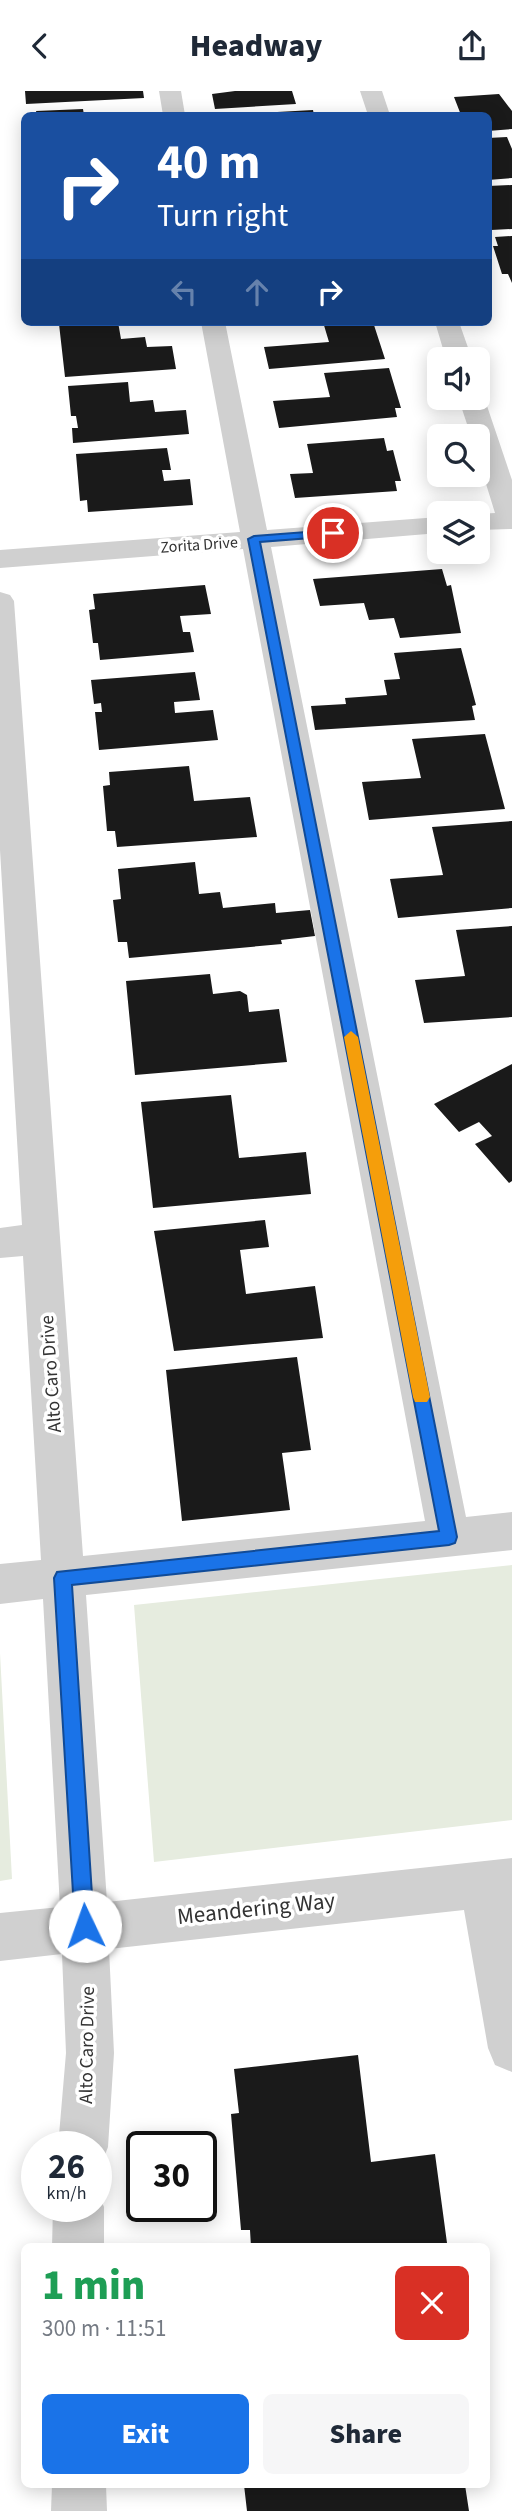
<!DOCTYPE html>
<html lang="en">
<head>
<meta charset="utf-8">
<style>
	:root { --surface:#fff; --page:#f6f6f7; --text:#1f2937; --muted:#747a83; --accent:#1a73e8 }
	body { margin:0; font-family:"Source Sans 3",sans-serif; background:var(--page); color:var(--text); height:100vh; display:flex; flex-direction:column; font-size:26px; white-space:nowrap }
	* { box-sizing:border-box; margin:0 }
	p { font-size:23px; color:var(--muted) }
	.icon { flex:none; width:38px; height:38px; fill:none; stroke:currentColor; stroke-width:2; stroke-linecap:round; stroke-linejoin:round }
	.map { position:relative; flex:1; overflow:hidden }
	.drawer { position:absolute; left:21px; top:2152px; width:469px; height:245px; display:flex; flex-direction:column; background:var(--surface); border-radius:10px; box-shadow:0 4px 18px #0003 }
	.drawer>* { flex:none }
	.guide { position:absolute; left:21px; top:21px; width:471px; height:214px; border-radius:10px; box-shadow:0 4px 18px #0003; background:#1a4fa0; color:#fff; overflow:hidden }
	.fabs { position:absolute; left:427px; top:256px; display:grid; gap:14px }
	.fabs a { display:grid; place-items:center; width:63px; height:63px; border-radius:10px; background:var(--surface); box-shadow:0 4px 18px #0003; font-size:35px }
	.speed { position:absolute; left:21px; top:2040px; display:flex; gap:14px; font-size:35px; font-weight:700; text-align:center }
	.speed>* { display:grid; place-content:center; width:91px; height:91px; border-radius:50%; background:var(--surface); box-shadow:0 4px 18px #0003; line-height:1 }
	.speed small { font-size:18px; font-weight:400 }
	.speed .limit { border:4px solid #111; border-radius:10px; background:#fff; color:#111 }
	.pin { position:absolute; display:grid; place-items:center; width:60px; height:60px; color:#fff; margin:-30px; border:4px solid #fff; border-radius:50%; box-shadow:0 2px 7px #0007 }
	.me { position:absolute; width:77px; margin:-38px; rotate:357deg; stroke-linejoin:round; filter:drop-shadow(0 0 5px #0008) }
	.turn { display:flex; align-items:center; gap:24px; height:147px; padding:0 21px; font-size:32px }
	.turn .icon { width:91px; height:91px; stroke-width:2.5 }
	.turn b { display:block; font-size:49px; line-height:60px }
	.lanes { display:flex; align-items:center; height:66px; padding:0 21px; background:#0003; justify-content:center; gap:35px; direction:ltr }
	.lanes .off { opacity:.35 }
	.round { display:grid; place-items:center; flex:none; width:74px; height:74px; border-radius:10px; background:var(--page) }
	.head { display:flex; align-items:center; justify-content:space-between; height:119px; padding:0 21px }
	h1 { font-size:42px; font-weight:800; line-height:52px; color:#1e9e55 }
	.primary-button { display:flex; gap:14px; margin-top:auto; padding:14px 21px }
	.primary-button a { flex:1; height:80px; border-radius:10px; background:var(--accent); color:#fff; font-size:28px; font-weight:800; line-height:80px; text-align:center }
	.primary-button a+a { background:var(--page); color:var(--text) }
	header { display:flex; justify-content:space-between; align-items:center; height:91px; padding:0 21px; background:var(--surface); font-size:32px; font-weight:800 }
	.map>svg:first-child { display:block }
	.green { fill:#e6ecdf }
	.building { fill:#1a1a1a }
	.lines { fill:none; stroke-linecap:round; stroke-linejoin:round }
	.minor { fill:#d0d0d0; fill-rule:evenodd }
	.route { fill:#1a73e8; stroke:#114b97; stroke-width:2 }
	.slow { fill:#f59e0b }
	.labels { text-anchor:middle; stroke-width:7; stroke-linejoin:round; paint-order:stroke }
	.far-street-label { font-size:16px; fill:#333; stroke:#fff }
	.street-label { font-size:19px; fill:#333; stroke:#fff }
	.near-street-label { font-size:23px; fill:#333; stroke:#fff }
</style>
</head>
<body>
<header><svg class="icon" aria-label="back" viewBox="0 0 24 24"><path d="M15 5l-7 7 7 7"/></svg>Headway<svg class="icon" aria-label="share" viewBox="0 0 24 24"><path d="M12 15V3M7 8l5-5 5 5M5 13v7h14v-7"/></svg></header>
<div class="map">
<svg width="512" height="2420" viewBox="0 0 512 2420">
	<rect width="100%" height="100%" fill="#fff"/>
	<path class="green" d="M512 1474V1729L154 1771 134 1514Z
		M0 1562 12 1788 0 1790Z"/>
	<path class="building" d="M25 0H143L144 7 26 13Z
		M235 0H292L296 13 215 18 212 3Z
		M499 3 512 20V38L488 40V24H461L454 6Z
		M83 18 84 24H37L36 20Z
		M313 19 314 24H260L259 22Z
		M507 46 512 58V87L488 89V47Z
		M512 94V138L491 139 488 95Z
		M512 145V192L508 183H502L493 155H498L495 146Z
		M118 231 121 248 145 246 147 256 172 255 176 278 65 286 59 233Z
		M323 231H373L385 268 269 278 264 256 329 251Z
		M389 277 401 317H395L397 326 279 337 273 310 330 306 324 282Z
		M128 291 130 311 153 309 155 321 186 319 189 343 73 352 72 337H78L76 325H71L68 295Z
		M384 347 387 360 393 359 401 390H395L397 400 295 407 290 383 313 382 307 353Z
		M167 357 171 379H162L164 390 190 388 193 414 88 421 87 409 80 410 76 363Z
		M442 478 447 495 451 494 461 542 400 547 394 527 369 529 364 512 320 515 313 488Z
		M205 494 211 523 180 525 183 541H190L194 561 100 569 98 552H93L89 519 95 518 93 503Z
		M461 557 476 614 472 615 475 629 315 639 311 615 346 613 345 607 387 604 384 589 400 588 394 562Z
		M195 581 200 609 174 611 175 622 213 619 218 649 99 659 95 621H102L101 612 94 613 91 589Z
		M485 643 505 718 369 729 362 691 421 687 412 648Z
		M189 675 194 710 250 706 257 746 117 756 115 740H107L103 695 110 694 109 681Z
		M512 730V817L398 827 390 788 443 784 432 736Z
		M195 771 199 803 220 801 223 817 275 812 276 822 310 819 315 845 281 849 282 853 129 867 127 851H118L113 809 121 808 118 778Z
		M512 835V926L424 932 415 889 465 885 456 839Z
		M210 883 213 903 240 900 247 904 249 921 279 918 287 971 135 984 126 890Z
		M512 973V1090L509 1092 475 1053 492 1045 479 1031 459 1041 434 1013Z
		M231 1004 239 1067 306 1061 311 1103 153 1117 141 1011Z
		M265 1129 269 1156 240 1159 246 1203 315 1195 323 1247 174 1260 154 1140Z
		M297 1266 311 1359 282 1362 290 1419 182 1430 166 1279Z
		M358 1964 371 2071 435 2063 447 2152 414 2156H251L250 2139H241L231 2023 239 2022 234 1978Z
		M244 2394H465L469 2420H247Z"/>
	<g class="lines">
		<path class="minor" d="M159 0H181L185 24H163Z
			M360 0H382L390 24H368Z
			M201 231H225L267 439 439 426V442L271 456 466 1426 512 1421V1459L86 1504 107 1811 512 1767V1981L495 1974 488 1957 464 1819 109 1858 114 1962 108 2056 101 2074 96 2076V2056H58L66 1962 62 1863 0 1870V1822L60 1816 43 1508 0 1513V1473L41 1469 23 1165 0 1167V1137L22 1134 0 759V501L10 504 14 510 83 1465 425 1430 243 458 0 477V459L240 441Z
			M435 231H459L472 268H446Z
			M478 300 484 306 512 389V438L478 439V423L495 422 478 367V345H471L458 306H478Z
			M96 2098 104 2116V2156H52L53 2116H96Z
			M52 2394H106L107 2420H51Z"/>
	</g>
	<path class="route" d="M333 439 339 442 337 445 260 451 457 1446 455 1452 449 1454 72 1494 94 1835 92 1842 85 1845 78 1842 75 1835 54 1487 57 1481 439 1440 248 448 254 445Z"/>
	<path class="slow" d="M351 940 358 946 430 1306 427 1311H415L413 1306 344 946Z"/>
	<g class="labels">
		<g class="far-street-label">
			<text transform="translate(199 453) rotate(-4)" y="6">Zorita Drive</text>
		</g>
		<g class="street-label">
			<text transform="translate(50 1283) rotate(-94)" y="7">Alto Caro Drive</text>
			<text transform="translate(86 1954) rotate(-89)" y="7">Alto Caro Drive</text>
		</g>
		<g class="near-street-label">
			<text transform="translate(256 1817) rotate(-6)" y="8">Meandering Way</text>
		</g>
	</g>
</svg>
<div class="fabs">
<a><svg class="icon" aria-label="sound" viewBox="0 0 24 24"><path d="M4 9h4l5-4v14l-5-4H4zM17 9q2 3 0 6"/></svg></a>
<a><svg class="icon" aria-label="search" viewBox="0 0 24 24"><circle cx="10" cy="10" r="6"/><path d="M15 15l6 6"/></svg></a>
<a><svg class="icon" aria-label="layers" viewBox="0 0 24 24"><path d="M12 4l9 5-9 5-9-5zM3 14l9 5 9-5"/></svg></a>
</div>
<div class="speed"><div>26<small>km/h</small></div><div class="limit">30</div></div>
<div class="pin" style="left:333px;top:442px;background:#d93025"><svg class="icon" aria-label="arrive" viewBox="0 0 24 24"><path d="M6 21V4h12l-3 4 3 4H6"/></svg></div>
<svg class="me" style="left:85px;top:1835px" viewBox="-20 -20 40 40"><circle r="19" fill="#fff"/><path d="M0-13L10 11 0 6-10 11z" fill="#1a73e8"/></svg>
<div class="guide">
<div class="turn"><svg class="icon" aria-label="right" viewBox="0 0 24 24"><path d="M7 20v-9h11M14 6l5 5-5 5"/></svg><div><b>40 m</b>Turn right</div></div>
<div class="lanes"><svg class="icon off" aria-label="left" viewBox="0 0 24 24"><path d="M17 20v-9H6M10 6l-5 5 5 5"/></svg><svg class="icon off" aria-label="ahead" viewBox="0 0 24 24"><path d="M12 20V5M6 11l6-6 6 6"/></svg><svg class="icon" aria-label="right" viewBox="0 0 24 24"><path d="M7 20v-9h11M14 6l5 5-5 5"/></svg></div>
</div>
<section class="drawer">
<div class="head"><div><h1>1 min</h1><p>300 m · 11:51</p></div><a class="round" style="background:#d93025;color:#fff"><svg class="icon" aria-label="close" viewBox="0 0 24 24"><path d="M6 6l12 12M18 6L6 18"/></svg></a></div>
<div class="primary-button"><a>Exit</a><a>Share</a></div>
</section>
</div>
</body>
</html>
